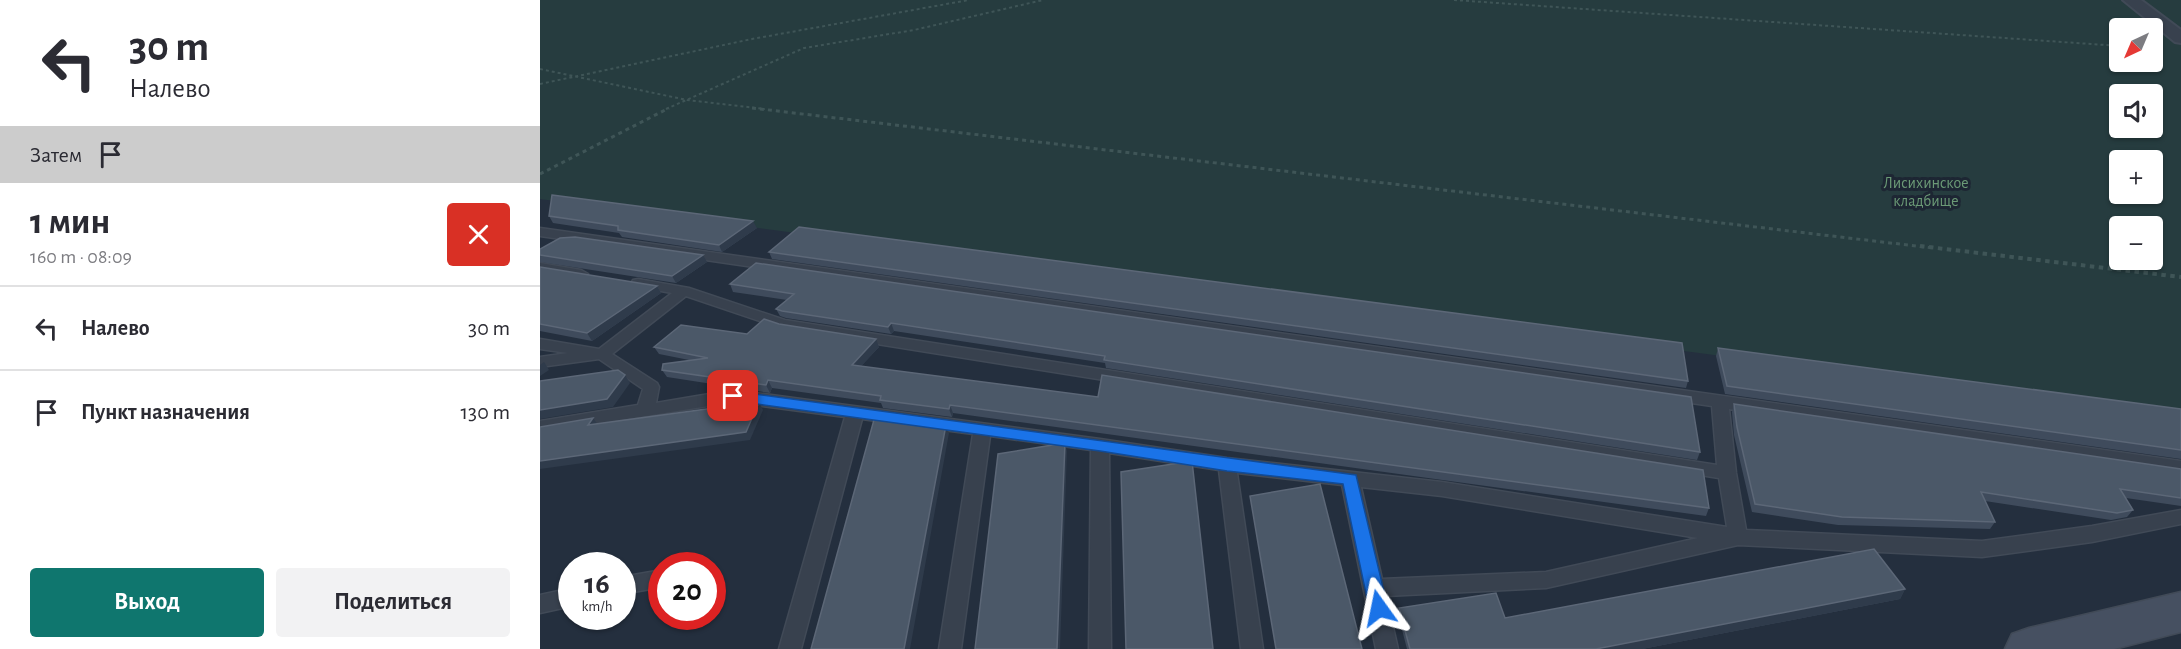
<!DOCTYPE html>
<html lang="ru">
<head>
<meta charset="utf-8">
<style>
	:root { --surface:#fff; --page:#f2f2f3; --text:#2b2b33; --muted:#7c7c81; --line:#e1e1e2; --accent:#0f766e }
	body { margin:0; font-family:"Alegreya Sans",sans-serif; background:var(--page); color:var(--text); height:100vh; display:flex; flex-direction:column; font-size:22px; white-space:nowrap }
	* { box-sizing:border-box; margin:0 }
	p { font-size:20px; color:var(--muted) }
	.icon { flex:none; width:33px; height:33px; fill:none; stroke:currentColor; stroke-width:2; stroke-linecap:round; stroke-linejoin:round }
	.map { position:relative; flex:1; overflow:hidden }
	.details { display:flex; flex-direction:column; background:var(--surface); width:540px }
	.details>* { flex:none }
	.banner { background:#fff; color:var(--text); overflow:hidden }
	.needle { width:39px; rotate:224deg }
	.fabs { position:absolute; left:1569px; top:18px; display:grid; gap:12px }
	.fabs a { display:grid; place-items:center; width:54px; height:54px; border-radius:6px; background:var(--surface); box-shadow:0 2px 4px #0004; font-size:30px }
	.speed { position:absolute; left:18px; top:552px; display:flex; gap:12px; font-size:30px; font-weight:700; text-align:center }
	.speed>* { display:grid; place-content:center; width:78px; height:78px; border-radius:50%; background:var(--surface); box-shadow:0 2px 4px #0004; line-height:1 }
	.speed small { font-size:15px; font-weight:400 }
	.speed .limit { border:9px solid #d22; background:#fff; color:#111 }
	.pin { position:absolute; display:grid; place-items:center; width:51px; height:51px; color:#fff; margin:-26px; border-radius:12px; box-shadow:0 3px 9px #0006 }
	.me { position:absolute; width:66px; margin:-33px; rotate:348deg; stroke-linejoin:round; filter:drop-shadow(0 0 4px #0008) }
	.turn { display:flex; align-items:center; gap:21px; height:126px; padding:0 30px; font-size:27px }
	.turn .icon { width:78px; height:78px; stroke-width:2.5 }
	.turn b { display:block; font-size:42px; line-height:51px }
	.then { display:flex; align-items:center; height:57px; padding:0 30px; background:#0003; gap:12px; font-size:22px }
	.round { display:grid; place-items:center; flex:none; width:63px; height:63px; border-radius:6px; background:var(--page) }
	.overview { display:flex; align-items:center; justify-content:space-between; height:102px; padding:0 30px }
	h1 { font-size:36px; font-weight:600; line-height:45px }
	.primary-button { display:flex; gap:12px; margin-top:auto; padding:12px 30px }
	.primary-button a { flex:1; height:69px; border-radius:6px; background:var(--accent); color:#fff; font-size:24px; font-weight:600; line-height:69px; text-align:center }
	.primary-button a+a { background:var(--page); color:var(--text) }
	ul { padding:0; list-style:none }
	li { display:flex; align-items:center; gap:18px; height:84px; padding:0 30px; border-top:2px solid var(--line) }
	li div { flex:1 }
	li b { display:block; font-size:22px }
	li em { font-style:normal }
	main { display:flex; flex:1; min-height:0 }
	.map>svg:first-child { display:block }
	.green { fill:#263c3f; fill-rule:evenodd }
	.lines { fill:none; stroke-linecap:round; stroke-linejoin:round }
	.lane-casing { stroke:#414a57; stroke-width:3 }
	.street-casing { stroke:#414a57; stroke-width:4 }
	.secondary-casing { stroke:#414a57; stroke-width:3 }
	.path-far2 { stroke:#3f5557; stroke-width:2; stroke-dasharray:3 3; stroke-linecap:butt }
	.path-far1 { stroke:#3f5557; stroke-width:3; stroke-dasharray:4 4; stroke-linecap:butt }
	.path { stroke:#3f5557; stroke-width:4; stroke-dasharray:4.5 4.5; stroke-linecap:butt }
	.lane { fill:#38414e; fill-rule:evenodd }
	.street { fill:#38414e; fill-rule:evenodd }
	.secondary { fill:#465061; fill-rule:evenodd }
	.wall { fill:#3f4b5c }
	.shaded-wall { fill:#2f3b4b }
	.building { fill:#4b5868; stroke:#5c6777; stroke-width:1.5 }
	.route { fill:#1a73e8; stroke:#114b97; stroke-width:1.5 }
	.labels { text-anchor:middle; stroke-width:6; stroke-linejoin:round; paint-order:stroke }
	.park-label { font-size:16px; fill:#6b9a76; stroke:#1d2633 }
</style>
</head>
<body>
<main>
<section class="details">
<div class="banner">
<div class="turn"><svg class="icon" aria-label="left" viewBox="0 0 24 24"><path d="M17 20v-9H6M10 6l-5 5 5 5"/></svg><div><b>30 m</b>Налево</div></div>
<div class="then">Затем<svg class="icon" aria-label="arrive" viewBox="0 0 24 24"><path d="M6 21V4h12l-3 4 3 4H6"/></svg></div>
</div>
<div class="overview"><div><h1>1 мин</h1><p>160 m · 08:09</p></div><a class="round" style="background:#d93025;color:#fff"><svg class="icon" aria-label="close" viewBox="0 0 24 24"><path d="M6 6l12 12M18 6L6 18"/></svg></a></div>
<ul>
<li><svg class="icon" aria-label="left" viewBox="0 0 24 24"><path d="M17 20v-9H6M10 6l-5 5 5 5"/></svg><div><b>Налево</b></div><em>30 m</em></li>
<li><svg class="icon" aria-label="arrive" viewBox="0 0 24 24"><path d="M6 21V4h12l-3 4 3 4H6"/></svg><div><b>Пункт назначения</b></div><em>130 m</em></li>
</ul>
<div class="primary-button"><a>Выход</a><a>Поделиться</a></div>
</section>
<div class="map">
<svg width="1641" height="649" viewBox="0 0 1641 649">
	<rect width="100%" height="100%" fill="#242f3e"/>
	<path class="green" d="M0 0H1641V417L0 199ZM1580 28H1612V62H1580ZM1580 94H1612V128H1580ZM1580 160H1612V194H1580ZM1580 226H1612V260H1580Z"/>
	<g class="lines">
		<defs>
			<path id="lane" d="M0 228 1641 461V475L1189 409 1196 473 1206 530 1442 541 1552 526 1641 510V524L1552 542 1442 557 1198 545 1006 588 846 596 858 649H836L802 485 697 473 723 649H701L679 470 569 453 571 649H549L551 450 450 436 421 649H399L433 434 322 419 261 649H239L305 417 193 402 0 433V421L98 405 103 389 59 359 0 367V357L28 353 0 349V339L59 349 132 293 93 286 91 283 93 280 98 279 149 288 245 320 1177 465 1172 406 0 236ZM146 296 243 329 1179 478 1187 527 902 482 687 458 560 439 193 390 116 403 119 387 117 383 72 354ZM821 487 902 496 1158 538 1006 572 842 579Z
				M0 263 41 270 48 274 41 278 0 271Z
				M122 570V587L82 594V577Z
				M32 588V606L0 613V595Z"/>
			<path id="street" d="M1583 0H1601L1641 30V43L1635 42Z"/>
			<path id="secondary" d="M1641 592V632L1574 649H1465L1472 634 1489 628Z"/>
		</defs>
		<use href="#lane" class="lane-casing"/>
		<use href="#street" class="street-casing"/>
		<use href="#secondary" class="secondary-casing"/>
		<path class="path-far2" d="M914 0 1580 46
			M0 69 147 100 225 109
			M0 84 212 39 429 0
			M126 109 264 48 374 30 503 0"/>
		<path class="path-far1" d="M212 108 1393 248
			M0 174 129 108"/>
		<path class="path" d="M1380 246 1641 277"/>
		<use href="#lane" class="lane"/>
		<use href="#street" class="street"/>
		<use href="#secondary" class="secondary"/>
	</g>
	<path class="wall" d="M9 216 217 228 182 252 82 237 79 233 13 223Z
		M0 249 167 262 136 283 0 262Z
		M229 252 1148 381 1146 388 232 259Z
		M216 263 1160 452 1157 460 566 368 565 363 354 331 351 334 246 318 240 316 236 309 247 300 193 292 190 284Z
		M0 267 117 286 121 293 52 341 0 331Z
		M239 324 339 347 321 366 1169 508 1166 516 413 413 412 417 343 408 341 403 232 388 230 393 127 377 122 370 149 360 119 354 114 347 207 334Z
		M1178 348 1641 409V459L1185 394 1176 356Z
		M1194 404 1641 469V506L1586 498 1593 510 1587 517 1571 520 1445 501 1455 522 1450 529 1298 525 1212 512 1194 435 1192 412Z
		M1365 589 1360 599 1102 649H867L859 618V608L965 618Z"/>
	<path class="shaded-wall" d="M213 221 217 228 182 252 179 245Z
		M163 255 167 262 136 283 132 276Z
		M117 286 121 293 52 341 47 333Z
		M351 323 354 331 351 334 348 327Z
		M336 339 339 347 315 373 312 365Z
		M4 362 9 370 0 376V365Z
		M85 375 90 383 73 407 0 419V410Z
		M228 380 232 388 230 393 226 385Z
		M219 402 223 410 210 440 0 469V461Z
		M410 405 413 413 412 417 409 409Z
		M53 418 59 426 48 425Z
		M406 425 409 433 370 649H364Z
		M525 443 527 451 520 649H517Z
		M1365 589 1360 599 1102 649H1056Z"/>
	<path class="building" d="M12 195 213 221 179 245 78 230V226L9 216Z
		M259 227 1142 343 1148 381 229 252Z
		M35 237 163 255 132 276 0 255V249L20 238Z
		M216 263 1151 397 1160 452 564 360 565 356 351 323 348 327 242 311 236 309 254 294 190 284Z
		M0 267 117 286 47 333 0 324Z
		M224 319 239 324 336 339 312 365 558 397 562 375 1163 470 1169 508 410 405 409 409 340 400 341 396 228 380 226 385 122 370 123 364 168 358 114 347 141 325 207 334Z
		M1178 348 1641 409V450L1187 386Z
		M78 370 85 375 67 399 0 410V381Z
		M219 402 206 432 0 461V427L53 418 48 425Z
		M1194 404 1641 469V498L1580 489 1593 510 1577 513 1441 492 1455 522 1302 517 1215 504 1197 427Z
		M335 416 406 425 364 649H271Z
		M525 443 517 649H435L458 454Z
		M652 461 673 649H586L581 472Z
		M780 484 822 649H736L710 496Z
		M1334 549 1365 589 1056 649H870L859 608 956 593 965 618Z"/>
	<path class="route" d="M193 391 816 475 848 608 846 614 839 617 832 614 829 608 803 484 687 471 560 451 188 400 186 396 188 393Z"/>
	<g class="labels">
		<g class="park-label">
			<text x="1386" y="188">Лисихинское<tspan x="1386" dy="18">кладбище</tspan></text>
		</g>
	</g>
</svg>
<div class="fabs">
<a><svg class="needle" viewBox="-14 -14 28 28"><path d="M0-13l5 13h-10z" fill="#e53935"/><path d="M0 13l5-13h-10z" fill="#7c7c81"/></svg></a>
<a><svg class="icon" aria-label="sound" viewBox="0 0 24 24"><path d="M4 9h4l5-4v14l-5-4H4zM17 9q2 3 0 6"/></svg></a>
<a>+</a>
<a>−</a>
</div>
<div class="speed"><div>16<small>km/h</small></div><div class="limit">20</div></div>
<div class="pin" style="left:193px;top:396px;background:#d93025"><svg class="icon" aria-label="arrive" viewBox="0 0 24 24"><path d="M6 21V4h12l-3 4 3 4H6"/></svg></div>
<svg class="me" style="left:839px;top:608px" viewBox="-20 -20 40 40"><path d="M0-17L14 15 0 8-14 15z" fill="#1a73e8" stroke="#fff" stroke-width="4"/></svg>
</div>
</main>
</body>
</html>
